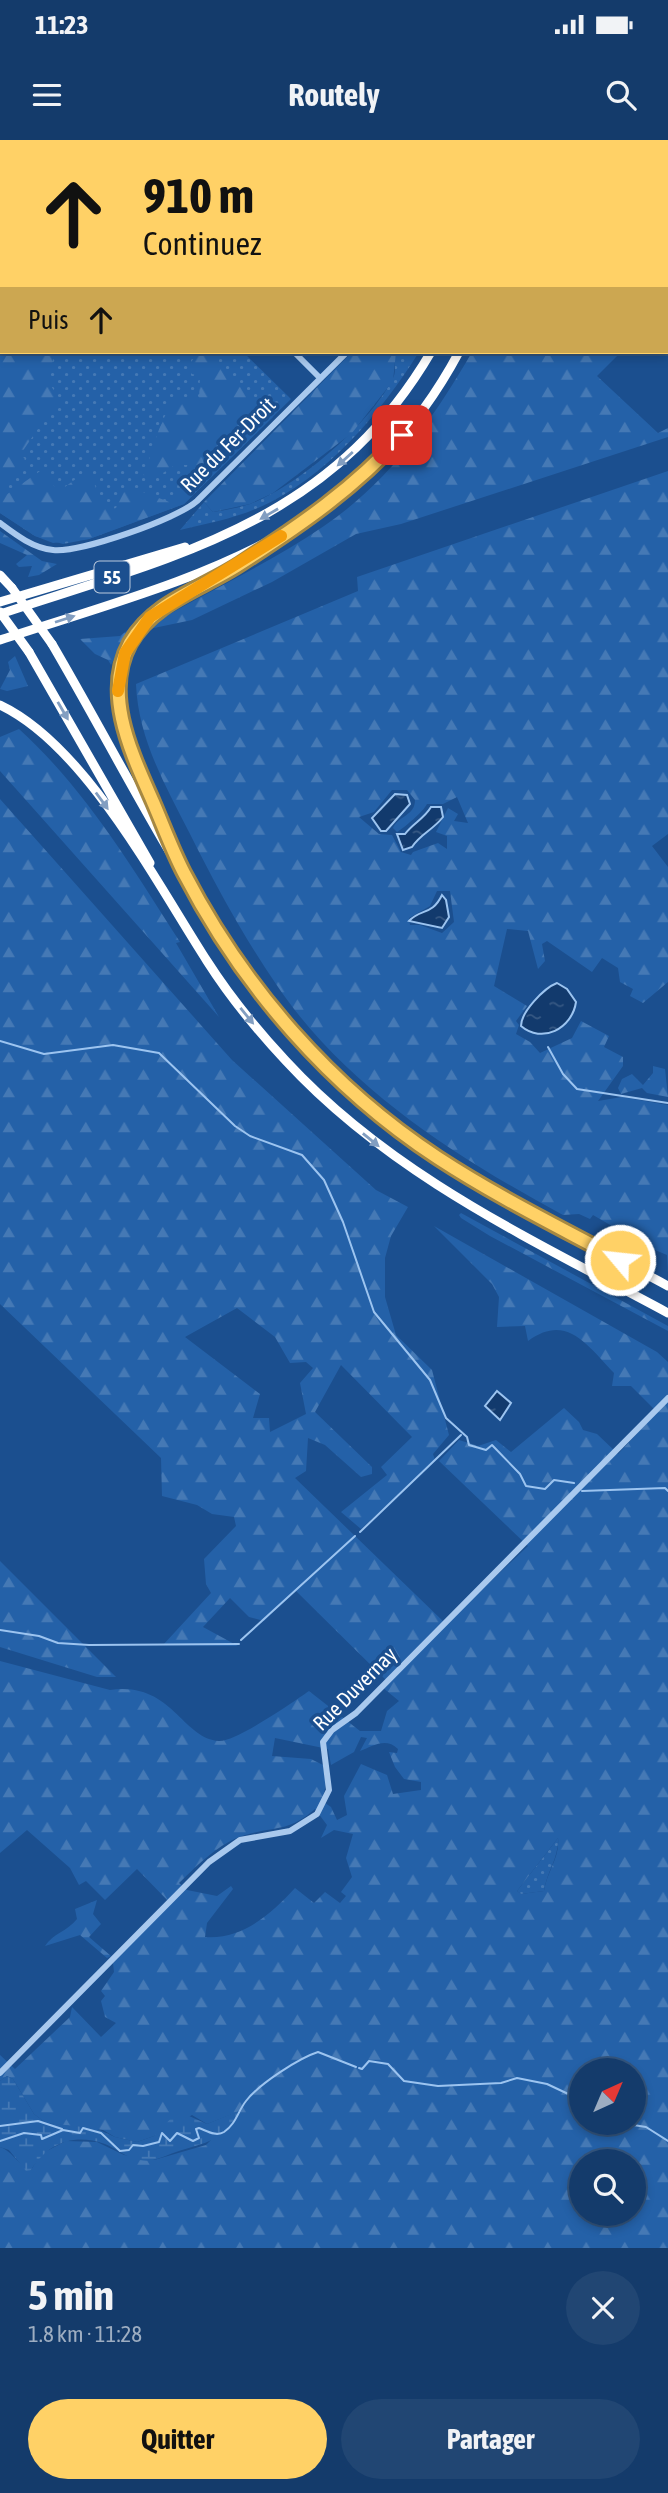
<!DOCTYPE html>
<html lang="fr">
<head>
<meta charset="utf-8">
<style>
	:root { --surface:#143b6b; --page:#214673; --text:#f1f3f6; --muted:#9dadc1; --line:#33557e; --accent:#ffd166 }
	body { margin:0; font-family:"Asap Condensed",sans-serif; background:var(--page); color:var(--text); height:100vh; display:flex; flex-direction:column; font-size:26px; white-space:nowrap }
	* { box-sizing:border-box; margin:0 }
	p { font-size:23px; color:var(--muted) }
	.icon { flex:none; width:38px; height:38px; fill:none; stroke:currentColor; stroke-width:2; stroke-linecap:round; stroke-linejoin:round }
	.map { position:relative; height:2108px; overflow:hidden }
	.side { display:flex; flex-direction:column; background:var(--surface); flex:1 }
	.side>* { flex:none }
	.guide { position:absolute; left:0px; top:0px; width:668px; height:214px; box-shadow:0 4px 10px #0003,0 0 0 2px var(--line); background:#ffd166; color:#111; overflow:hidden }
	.needle { width:46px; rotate:44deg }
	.buttons { position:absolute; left:569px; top:1918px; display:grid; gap:14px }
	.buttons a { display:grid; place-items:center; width:77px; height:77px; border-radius:50%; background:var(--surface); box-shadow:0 4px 10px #0003,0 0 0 2px var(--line); font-size:35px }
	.pin { position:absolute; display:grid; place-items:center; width:60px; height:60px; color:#fff; margin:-30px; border-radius:14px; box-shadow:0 4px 10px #0006 }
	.me { position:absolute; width:77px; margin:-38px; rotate:298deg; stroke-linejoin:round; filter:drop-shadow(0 0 5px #0008) }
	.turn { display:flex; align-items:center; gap:24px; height:147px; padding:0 28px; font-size:32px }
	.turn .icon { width:91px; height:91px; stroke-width:2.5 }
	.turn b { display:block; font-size:49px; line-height:60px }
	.then { display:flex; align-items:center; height:66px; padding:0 28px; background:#0003; gap:14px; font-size:26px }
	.round { display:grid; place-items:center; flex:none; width:74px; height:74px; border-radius:37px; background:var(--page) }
	.summary { display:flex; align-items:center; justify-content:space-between; height:119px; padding:0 28px }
	h1 { font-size:42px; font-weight:700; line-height:52px }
	.action { display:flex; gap:14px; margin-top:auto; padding:14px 28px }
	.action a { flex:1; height:80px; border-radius:42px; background:var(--accent); color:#111; font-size:28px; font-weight:700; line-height:80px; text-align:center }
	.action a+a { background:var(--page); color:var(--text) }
	.status { display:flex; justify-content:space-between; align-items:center; height:49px; padding:0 35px; background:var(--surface); direction:ltr }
	.status svg { height:19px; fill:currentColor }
	header { display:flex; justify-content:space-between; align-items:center; height:91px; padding:0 28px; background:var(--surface); font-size:32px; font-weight:700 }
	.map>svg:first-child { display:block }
	.grass { fill:url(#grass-dots) }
	.forest { fill:url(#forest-firs); fill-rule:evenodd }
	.wetland { fill:url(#wetland-marsh) }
	.water { fill:url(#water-ripples); stroke:#9cc4f0; stroke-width:2 }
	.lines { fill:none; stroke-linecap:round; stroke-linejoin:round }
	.stream { stroke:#9cc4f0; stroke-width:2 }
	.minor { stroke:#a9c9ee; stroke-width:6 }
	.major { stroke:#f0f6ff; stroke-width:7 }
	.highway { stroke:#fff; stroke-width:9 }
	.highway-bridge { stroke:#fff; stroke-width:9 }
	.oneway { fill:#829ec1 }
	.route-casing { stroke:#a68842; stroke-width:18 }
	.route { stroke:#ffd166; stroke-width:12 }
	.slow { stroke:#f59e0b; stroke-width:12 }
	.labels { text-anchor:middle; stroke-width:7; stroke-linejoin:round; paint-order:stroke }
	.shield { fill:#1b4f8f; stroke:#bbcadd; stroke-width:2 }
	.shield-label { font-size:19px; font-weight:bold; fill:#fff }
	.street-label { font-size:21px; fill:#fff; stroke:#1b4f8f }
</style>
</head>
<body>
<div class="status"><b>11:23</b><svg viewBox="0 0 49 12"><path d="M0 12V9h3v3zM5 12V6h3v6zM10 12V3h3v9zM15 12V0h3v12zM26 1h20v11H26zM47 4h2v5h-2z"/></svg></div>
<header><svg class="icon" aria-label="menu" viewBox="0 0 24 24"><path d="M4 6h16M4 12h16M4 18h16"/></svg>Routely<svg class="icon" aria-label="search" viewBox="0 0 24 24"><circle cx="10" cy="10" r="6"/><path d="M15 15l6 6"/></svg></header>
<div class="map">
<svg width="668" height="2108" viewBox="0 0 668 2108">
	<defs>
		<pattern id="grass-dots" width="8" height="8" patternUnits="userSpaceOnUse" patternTransform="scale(1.75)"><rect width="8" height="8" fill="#2461a8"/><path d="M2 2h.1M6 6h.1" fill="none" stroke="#4579b5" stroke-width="1.8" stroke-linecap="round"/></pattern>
		<pattern id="forest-firs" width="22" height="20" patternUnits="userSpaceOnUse" patternTransform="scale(1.75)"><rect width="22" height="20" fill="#2461a8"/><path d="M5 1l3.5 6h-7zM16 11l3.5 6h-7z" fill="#4579b5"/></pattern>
		<pattern id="wetland-marsh" width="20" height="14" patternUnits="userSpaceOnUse" patternTransform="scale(1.75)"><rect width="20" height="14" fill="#2461a8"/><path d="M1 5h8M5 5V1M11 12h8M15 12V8" fill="none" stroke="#4579b5"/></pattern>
		<pattern id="water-ripples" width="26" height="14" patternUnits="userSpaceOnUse" patternTransform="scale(1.75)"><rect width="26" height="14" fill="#123a6d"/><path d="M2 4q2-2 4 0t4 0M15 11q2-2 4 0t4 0" fill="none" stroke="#365883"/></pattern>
	</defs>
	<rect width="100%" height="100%" fill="#1b4f8f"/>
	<path class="grass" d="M0 0 162 2H2V212H243L291 259 184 364 89 399 63 404 35 396 0 373Z
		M396 212H419C381 273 325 339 258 368 233 379 206 384 180 390L204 362 213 372C225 370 238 368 250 364 298 346 370 284 393 238 397 231 393 220 396 212Z
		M558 1698C559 1718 547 1731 544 1751L521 1754 517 1751Z"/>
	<path class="forest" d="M0 155 2 212H55L52 224 43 234 59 258 20 315 25 319 9 340 6 355 43 329 58 352 88 330C95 342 99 362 109 370L116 368 127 346 172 363 212 325H175L157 337 143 335C155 309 157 280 177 259L199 260 200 236 192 234 189 225 194 218 191 212H207L273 277 184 364 89 399 53 403 35 396 0 373Z
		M352 212H396L393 241 352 293 273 353 250 364 213 372 204 362Z
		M472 212H621L597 236 658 293 668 288V297L401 384 356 394 272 442 192 480 149 489 161 479C215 448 273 421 324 386 389 342 434 278 472 212Z
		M668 331V694L652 706 668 727V842L643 863 630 856 633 849 620 842 618 828 602 818 592 832 547 801 542 804 545 821 538 829 528 791 507 789 494 846 527 866 516 881 519 885 516 894 530 902 540 913 572 898 581 881 609 896 604 907 623 917V926L598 961 622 957 668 965V1132L667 1115 643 1105H631L633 1099 625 1096 621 1103 616 1100 612 1086 593 1075 590 1079 579 1074 563 1075C456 1017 345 947 276 844 243 796 215 744 189 692 165 645 138 598 136 544L358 451 357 437ZM392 650H407L415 660C415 676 399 675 393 688L397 692C405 687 423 672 427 664H443L457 657 468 683 454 681 458 674 448 668 436 692 447 696V709L438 703 413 712 411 715 401 712 392 695 379 694 359 677 374 672ZM437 751H450L454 782 442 793 420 785H410L409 778 430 766Z
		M0 391 42 421 57 424 39 435 28 437 32 426 19 427 16 424 27 415 0 403Z
		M129 489 111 525 108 520 95 514 80 499 120 496Z
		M15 516 28 546 7 551 0 549 10 530 8 522Z
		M19 589C86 650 131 726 180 802L176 803 219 877 0 631V597Z
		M0 659 232 920 376 1050 408 1067 391 1096 385 1118V1157L396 1195 432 1230 449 1295 433 1314 435 1320 361 1389 341 1372 387 1335 381 1327 412 1297 341 1225 315 1272 372 1327V1334L361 1337 325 1305 308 1298 306 1331 295 1338 446 1484 528 1406 439 1321 459 1300 478 1306 496 1300 511 1312 564 1268 579 1282 583 1290 597 1294 618 1314 657 1272 631 1246H612L614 1233C588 1206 567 1172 528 1201L525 1186 497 1187 499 1157 492 1144 434 1086 657 1212 668 1222V2108H0V2007C14 2012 18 2026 31 2030L41 2014 66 2001 97 2002 124 2015 154 2020 206 2005 240 1971 207 1984 192 1975 154 1996 137 2002 115 1997 103 1990 46 1983 34 1974 13 1939 7 1936 0 1941V1915L15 1929 70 1877 72 1867 101 1897 116 1883 105 1877 101 1861 105 1856 101 1851 114 1832 113 1823 170 1763 137 1729 105 1760 86 1741 79 1745 70 1728 27 1690 0 1713V1521L110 1550C172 1541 182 1599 219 1601 236 1602 293 1562 309 1551L360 1591H381L387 1571 399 1561 382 1547 387 1541 295 1450 264 1481 249 1477 230 1458 203 1487 238 1506 163 1505 211 1453 206 1444 204 1419 236 1386 234 1377 212 1374 197 1365 162 1356 161 1318 0 1164ZM237 1168 275 1197 290 1223 306 1222 313 1228 300 1243 306 1274 270 1292 269 1278H253L260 1254 185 1197ZM361 1597 367 1598 360 1611C373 1606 386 1597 398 1609L397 1613 389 1612 395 1627 404 1639 421 1642V1650L393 1654 387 1635 361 1624 344 1656 347 1675 337 1680 331 1667 322 1661 326 1644 323 1625 311 1619 272 1616 275 1598 328 1609 331 1625 354 1612ZM315 1669 327 1685 321 1698 334 1690 353 1694 346 1718 352 1737 341 1752 346 1756 340 1763 325 1752 314 1763 295 1748C271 1774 242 1800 205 1797L207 1783 233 1749 231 1746 217 1756 187 1750 179 1743C199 1724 219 1703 245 1695 276 1686 289 1692 315 1669ZM558 1698C560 1718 547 1731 544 1751L521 1754 517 1751ZM581 1930H634V1983H581ZM581 2021H634V2074H581Z
		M653 926 665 929 668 957 647 953 642 948 621 954 618 948 622 939 632 934 643 945 653 933Z
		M461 1073 668 1186V1191L490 1096 461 1078 459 1075Z
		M0 1421 116 1537H97L0 1507Z
		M97 1760 93 1774 101 1784 89 1797 111 1816 107 1818 80 1795 45 1806C52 1794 68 1791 77 1779L75 1769Z"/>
	<path class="wetland" d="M7 1936 13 1939 34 1974 46 1983 95 1988 115 1997 137 2002 154 1996 178 1971 207 1984 241 1970C228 2000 204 2003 176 2012 164 2016 153 2023 140 2020 127 2018 117 2009 105 2004 74 1993 48 2003 31 2030L26 2031 9 2010 0 2007V1941Z"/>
	<path class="water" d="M395 654 407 655 410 664 386 691H381L372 678Z
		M431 667H441L443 677C433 690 420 694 412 707L403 710 397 694H405C413 683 424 679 431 667Z
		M442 755 446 760 449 777 442 788 409 781C421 768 432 776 442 755Z
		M557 843 567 849 576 862C572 889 542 904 521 886 521 872 544 848 557 843Z
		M497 1251 511 1263 500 1280 485 1266Z"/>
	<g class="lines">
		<path class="stream" d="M67 0 69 2
			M0 901 44 914 113 905 159 913 235 986 250 996 302 1015 324 1040 343 1082 374 1172 430 1240 446 1278 467 1297 469 1305 486 1310 492 1305 520 1334 526 1346 545 1349 554 1340 574 1343
			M548 907 563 934 577 949 668 963
			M582 1351 665 1348 668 1351
			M360 1392 461 1295
			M0 1490 39 1496 58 1503 89 1505 239 1504
			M241 1500 355 1396
			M359 1928 362 1929 369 1921 388 1924 404 1941 438 1946 501 1943 517 1938 547 1944 581 1960
			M621 1983 646 1987 668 2001
			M0 1986 38 1981 62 1989
			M0 2001 24 1993 41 1995 42 1999 63 1990 80 1993 83 1988 101 1993 120 2011 129 2010 133 2005 143 2006 159 2002 162 1993 170 2001 177 1993 193 2001 199 1998 196 1989 199 1988C207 1991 216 1997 224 1992 236 1984 238 1971 246 1961 259 1944 299 1918 318 1912L356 1927"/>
		<path class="minor" d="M249 0 252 2
			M389 0 391 2
			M294 212 320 238
			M0 383C16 395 33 408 53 410 80 413 177 379 197 361L347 212
			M0 1933 209 1722 240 1700 290 1691 317 1674 329 1650 323 1602 332 1590 356 1573 668 1258"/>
		<path class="major" d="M454 0 456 2
			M667 206 668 207"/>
		<path class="highway" d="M524 2 525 0
			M532 2 533 0
			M560 2V0
			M572 2 574 0
			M667 84 668 83
			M667 94 668 93
			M0 435 12 448
			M0 462 185 407
			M0 474C175 416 330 384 431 212
			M0 500C189 438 357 403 459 212
			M52 504C151 673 232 858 389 982 473 1049 574 1095 668 1146
			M29 512 150 723
			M0 565C85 605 156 742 207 821 230 857 257 890 286 921 392 1036 533 1100 668 1173
			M167 694C137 623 80 528 161 469 189 449 222 437 250 418"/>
		<path class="highway-bridge" d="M12 448 52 504
			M0 472 29 512"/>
	</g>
	<defs><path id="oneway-solid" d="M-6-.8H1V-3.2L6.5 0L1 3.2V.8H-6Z" transform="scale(1.75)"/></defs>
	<g class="oneway">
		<use href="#oneway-solid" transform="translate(345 319) rotate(138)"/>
		<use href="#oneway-solid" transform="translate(269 374) rotate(150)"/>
		<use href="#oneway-solid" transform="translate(65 479) rotate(-18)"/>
		<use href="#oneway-solid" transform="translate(63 571) rotate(60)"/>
		<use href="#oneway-solid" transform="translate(102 661) rotate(54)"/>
		<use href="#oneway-solid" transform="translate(247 876) rotate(51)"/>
		<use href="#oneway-solid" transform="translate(371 1000) rotate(39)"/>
	</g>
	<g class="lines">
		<defs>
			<path id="route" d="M402 295C355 348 299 386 240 424 202 449 154 461 130 503 102 554 132 614 153 662 163 685 172 710 184 733 243 847 331 948 438 1018 496 1056 559 1087 620 1120"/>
		</defs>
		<use href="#route" class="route-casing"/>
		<use href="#route" class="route"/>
		<path class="slow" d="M118 551 125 513 150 477 281 396"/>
	</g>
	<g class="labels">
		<rect class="shield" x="94.5" y="421.5" width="35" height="31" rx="5"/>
		<g class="shield-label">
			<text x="112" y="444">55</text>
		</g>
		<g class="street-label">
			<text transform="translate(228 305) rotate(-45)" y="7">Rue du Fer-Droit</text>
			<text transform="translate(355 1549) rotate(-45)" y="7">Rue Duvernay</text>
		</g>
	</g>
</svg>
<div class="buttons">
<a><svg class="needle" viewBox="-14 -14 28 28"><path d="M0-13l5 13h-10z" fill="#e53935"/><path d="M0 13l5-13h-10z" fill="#9dadc1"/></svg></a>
<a><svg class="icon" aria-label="search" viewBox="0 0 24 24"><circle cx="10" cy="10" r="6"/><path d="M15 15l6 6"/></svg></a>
</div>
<div class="pin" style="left:402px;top:295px;background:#d93025"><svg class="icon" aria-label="arrive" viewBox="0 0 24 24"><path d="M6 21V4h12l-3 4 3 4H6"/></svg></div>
<svg class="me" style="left:620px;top:1120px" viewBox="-20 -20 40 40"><circle r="17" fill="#ffd166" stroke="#fff" stroke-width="3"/><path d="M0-11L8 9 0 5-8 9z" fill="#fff"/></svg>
<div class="guide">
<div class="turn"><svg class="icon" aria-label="ahead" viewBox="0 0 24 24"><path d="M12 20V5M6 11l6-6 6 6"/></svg><div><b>910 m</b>Continuez</div></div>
<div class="then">Puis<svg class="icon" aria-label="ahead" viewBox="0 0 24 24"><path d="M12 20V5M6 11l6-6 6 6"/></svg></div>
</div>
</div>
<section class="side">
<div class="summary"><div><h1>5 min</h1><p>1.8 km · 11:28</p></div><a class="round"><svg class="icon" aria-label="close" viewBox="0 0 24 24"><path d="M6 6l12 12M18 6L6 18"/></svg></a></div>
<div class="action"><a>Quitter</a><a>Partager</a></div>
</section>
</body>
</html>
